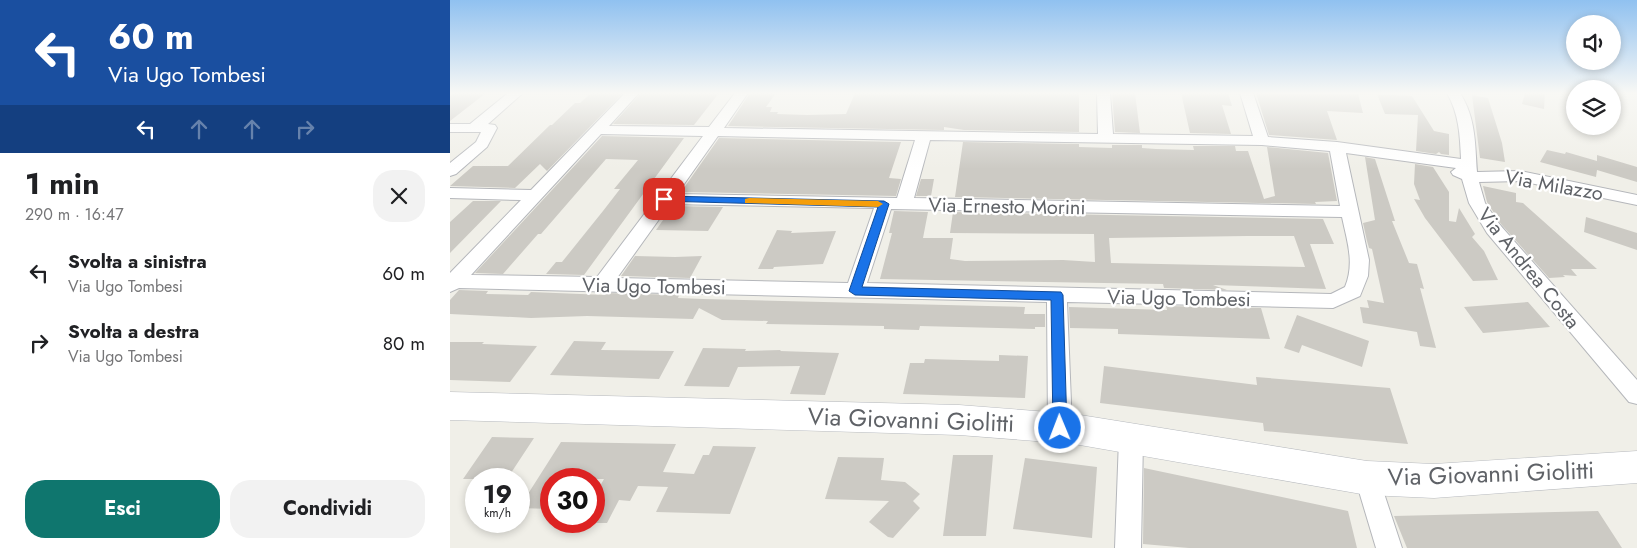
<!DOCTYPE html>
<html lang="it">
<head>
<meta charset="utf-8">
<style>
	:root { --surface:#fff; --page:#f2f2f2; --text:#202124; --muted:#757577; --accent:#0f766e }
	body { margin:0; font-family:Jost,sans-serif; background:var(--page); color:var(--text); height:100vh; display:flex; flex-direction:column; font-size:19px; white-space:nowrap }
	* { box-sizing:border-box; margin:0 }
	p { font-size:16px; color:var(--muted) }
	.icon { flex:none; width:28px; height:28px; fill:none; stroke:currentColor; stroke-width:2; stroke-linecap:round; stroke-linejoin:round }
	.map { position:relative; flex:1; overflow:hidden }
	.panel { display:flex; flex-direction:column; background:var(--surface); width:450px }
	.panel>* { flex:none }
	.guide { background:#1a4fa0; color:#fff; overflow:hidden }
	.buttons { position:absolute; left:1116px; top:15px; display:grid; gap:10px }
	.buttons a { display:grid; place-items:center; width:55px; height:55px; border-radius:50%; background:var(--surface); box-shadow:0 2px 8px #0003; font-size:25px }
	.speed { position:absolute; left:15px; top:468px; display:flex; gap:10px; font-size:25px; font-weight:700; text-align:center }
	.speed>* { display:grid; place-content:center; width:65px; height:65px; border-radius:50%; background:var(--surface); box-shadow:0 2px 8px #0003; line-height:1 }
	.speed small { font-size:12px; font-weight:400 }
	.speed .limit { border:8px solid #d22; background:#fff; color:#111 }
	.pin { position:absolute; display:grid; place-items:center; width:42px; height:42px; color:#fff; margin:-21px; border-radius:10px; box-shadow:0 2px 8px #0006 }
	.me { position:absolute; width:55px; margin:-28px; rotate:359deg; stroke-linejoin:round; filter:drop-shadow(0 0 4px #0008) }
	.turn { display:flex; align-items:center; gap:18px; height:105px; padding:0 25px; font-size:22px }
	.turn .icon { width:65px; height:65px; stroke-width:2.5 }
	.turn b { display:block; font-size:35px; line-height:42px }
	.lanes { display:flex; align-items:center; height:48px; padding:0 25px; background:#0003; justify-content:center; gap:25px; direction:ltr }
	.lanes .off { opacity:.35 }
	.round { display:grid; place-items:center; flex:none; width:52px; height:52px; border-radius:20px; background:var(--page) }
	.summary { display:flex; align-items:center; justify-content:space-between; height:85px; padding:0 25px }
	h1 { font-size:30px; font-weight:700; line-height:38px }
	.cta { display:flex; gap:10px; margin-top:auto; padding:10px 25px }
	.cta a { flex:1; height:58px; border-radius:20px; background:var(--accent); color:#fff; font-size:20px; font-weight:700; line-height:58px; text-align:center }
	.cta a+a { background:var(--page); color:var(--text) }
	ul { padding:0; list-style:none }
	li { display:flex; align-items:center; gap:15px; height:70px; padding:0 25px }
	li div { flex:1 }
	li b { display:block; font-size:19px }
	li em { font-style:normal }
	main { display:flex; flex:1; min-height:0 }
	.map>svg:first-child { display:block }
	.building { fill:#cccac4; fill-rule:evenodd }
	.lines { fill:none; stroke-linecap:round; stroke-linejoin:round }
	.street-casing { stroke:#b5b7bb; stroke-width:2 }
	.secondary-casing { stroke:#b6b9be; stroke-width:1 }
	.street { fill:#fff; fill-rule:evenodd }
	.secondary { fill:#fff; fill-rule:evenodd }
	.route { fill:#1a73e8; stroke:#114b97 }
	.slow { fill:#f59e0b }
	.labels { text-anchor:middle; stroke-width:4.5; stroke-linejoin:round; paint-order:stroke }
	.street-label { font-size:20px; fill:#5f6267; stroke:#fff }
	.near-street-label { font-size:24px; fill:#5f6267; stroke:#fff }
</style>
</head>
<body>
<main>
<section class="panel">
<div class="guide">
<div class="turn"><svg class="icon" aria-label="left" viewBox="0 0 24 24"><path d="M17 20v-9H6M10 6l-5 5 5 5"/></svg><div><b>60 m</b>Via Ugo Tombesi</div></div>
<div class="lanes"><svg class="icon" aria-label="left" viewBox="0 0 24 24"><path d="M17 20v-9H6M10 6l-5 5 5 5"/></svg><svg class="icon off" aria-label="ahead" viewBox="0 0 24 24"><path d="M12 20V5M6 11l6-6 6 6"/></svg><svg class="icon off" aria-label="ahead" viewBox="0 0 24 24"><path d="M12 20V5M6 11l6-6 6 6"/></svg><svg class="icon off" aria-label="right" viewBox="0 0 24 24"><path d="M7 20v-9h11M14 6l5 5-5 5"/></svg></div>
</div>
<div class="summary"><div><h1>1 min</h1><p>290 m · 16:47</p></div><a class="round"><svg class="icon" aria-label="close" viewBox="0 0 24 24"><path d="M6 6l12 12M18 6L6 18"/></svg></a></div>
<ul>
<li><svg class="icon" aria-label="left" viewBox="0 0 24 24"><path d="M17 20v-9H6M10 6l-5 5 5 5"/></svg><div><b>Svolta a sinistra</b><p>Via Ugo Tombesi</p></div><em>60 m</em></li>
<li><svg class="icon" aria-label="right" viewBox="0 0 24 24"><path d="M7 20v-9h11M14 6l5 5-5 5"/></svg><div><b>Svolta a destra</b><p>Via Ugo Tombesi</p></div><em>80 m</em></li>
</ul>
<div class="cta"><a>Esci</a><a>Condividi</a></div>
</section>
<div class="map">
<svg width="1187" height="548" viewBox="0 0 1187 548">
	<rect width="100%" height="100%" fill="#f0efe8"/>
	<path class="building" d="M5 93H36L0 121V96Z
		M141 93H173L97 171 90 164 65 188 0 186 23 166H58L100 125H102L125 103H130Z
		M191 93H269L244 125 163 124Z
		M300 93H326L316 107H322L320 112H328L327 114 357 115 396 114 405 93H629V132L514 130 494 127V130L278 126Z
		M662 93H685L690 133 665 132Z
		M731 93H778L782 106 772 105 781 134 740 133Z
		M806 93 908 94 913 113 877 111 887 140 819 135Z
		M1075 93H1095L1094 109 1072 104Z
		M927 94 962 96 984 131 999 134V155L991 154 989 152 986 154 966 151 968 115 935 114Z
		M1022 95 1038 98 1052 143 1055 162 1030 158Z
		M152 136 234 138 134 275 96 274 106 262H112L153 211 170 189H164L188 160 156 159 91 234H88L53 274 25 273Z
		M269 138 451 142 439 178 451 179 446 196 231 192Z
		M513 142 629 144V147L662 148V145H692V148L706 149 744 150 743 146H785L786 151H798L814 199 825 196 817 147 878 153 887 201 865 202 866 204 505 197Z
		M1097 150 1115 154 1116 152 1147 161V155L1187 167V182L1147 170 1146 177 1090 162Z
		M915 157 925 159 945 221H942L959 263 967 264 974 289 970 288 986 348 970 346 967 332 913 323 910 307 919 308 917 300 934 303 922 249 919 248 917 241 913 223 925 220Z
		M965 164 983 167 999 192V221L1006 222 1009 208 1025 234 1022 237 1034 251 1048 280 1023 281 975 218 964 199 970 200 964 184Z
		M471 179H484L481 196H466Z
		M1033 186 1066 193V202L1073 203 1147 269H1121L1127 276 1113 275 1115 277 1099 278 1051 224 1037 202Z
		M23 201H51L0 253V222Z
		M223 206 273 207 258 231 206 230Z
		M444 211 478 212 473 238H503L500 259 515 261 613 260 645 262 644 234 500 233 503 212 873 219 884 244H860L876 289 763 285 777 290 714 288 713 284 430 279 442 233H439ZM797 236H844L855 267 661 263 659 238Z
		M1136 217 1187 233V250L1134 232Z
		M327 230 342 231 341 233 386 231 373 264 324 267 323 269H308Z
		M185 256 225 257 252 256 240 278 171 276Z
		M9 290 38 291 36 294 78 295 81 292 155 295 156 293 229 295 228 298 253 299 575 307 574 314H595V327H585V329L470 326 469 330 434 329V326L316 324 318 321 272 320 249 308 243 319 137 316 81 318 0 314V300Z
		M1078 302 1100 327 1033 333 1014 307Z
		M716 306 811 308 820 339 668 334V329L620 328 619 307 717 310Z
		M847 315 919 341 912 367 852 345 849 353 834 348Z
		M124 341 156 342 151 350 224 351 209 379 100 375Z
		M0 342H34L32 344 87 346 60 382 0 380Z
		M253 348 296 349 295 351 331 350 330 351 389 353 375 395 340 394 350 366 288 367 279 387 234 386Z
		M549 355 578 356 575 398 453 394 460 363H474L475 359 549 361Z
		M654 366 807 385 806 377 940 388 958 444 814 431 813 423 650 403Z
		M42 437 84 438 57 479H13Z
		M111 442 226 444 213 472 244 474 253 455H259L263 446 306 447 280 514 206 512 218 487 188 486 180 501 169 500 157 523H144V497L154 479H101V509L69 508Z
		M503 455H543L536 536H493Z
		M388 457 434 458 431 480 455 482 470 494 463 501 470 508 443 538 438 537 419 522 439 501 375 499Z
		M575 458 647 467 642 538 563 529Z
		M694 468 898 511 907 548H739L693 544Z
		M1148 511 1172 548H957L944 516Z"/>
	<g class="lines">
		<defs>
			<path id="street" d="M58 93H73L38 124 45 125 47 128 37 147 6 174 0 176V163L26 142 31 132H0V124H20Z
				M175 93H189L159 126 259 127 285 93H298L274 128 648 134 647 93H660L663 134 803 136 790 93H803L818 137 887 142 1011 159C1010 135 1009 114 997 93H1010C1026 118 1025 144 1027 172L1070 171 1187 195V205L1070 181 1029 182 1035 203 1050 225 1187 380V404L1179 402 1037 233 1019 203 1012 179 1003 175 1001 172 1006 168 896 153 919 260 918 276 910 296 883 308 617 302 622 428 618 435 610 438 602 435 598 428 597 302 9 288 0 292V273L71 200 0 198V188L81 190ZM151 134 253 136 147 277 21 275ZM268 136 465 140 447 198 227 194ZM480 140 812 145 880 151 890 206 464 198ZM220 204 424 208 398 283 167 278ZM441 209 892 217C897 241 905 263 895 287L881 294 417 283Z
				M681 429 689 432 693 439 691 548H665L669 439 673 432Z
				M917 467 926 470 929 478 952 548H926L905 478 908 470Z"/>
			<path id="secondary" d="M0 392 509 405 624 414 917 461 984 464 1187 451V483L984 498 917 495 624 444 509 435 0 420Z"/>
		</defs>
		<use href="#street" class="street-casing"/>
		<use href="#secondary" class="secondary-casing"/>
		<use href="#street" class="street"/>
		<use href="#secondary" class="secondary"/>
	</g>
	<linearGradient id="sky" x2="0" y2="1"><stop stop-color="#90c1f0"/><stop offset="0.55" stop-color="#f8f8f5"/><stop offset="1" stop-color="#f8f8f5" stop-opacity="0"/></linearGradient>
	<rect width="1187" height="169" fill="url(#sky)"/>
	<path class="route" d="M214 196 434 201 439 204 412 287 611 292 613 295 617 428 615 432 610 434 605 432 603 428 601 300 405 295 399 291 428 207 211 201V197Z"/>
	<path class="slow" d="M299 198 428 201 433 204 428 207 295 203V199Z"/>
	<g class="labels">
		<g class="street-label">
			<text transform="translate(1104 185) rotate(10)" y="7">Via Milazzo</text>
			<text transform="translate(557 206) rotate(1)" y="7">Via Ernesto Morini</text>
			<text transform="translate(1079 268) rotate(51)" y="7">Via Andrea Costa</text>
			<text transform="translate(204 286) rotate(1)" y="7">Via Ugo Tombesi</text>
			<text transform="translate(729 298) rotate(1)" y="7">Via Ugo Tombesi</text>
		</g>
		<g class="near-street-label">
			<text transform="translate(461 420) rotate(2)" y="8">Via Giovanni Giolitti</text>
			<text transform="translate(1041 474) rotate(-2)" y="8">Via Giovanni Giolitti</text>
		</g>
	</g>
</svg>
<div class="buttons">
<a><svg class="icon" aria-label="sound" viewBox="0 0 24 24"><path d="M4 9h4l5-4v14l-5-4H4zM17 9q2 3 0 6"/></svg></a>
<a><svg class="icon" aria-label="layers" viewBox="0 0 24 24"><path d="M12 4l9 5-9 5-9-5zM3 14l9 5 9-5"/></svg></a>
</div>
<div class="speed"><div>19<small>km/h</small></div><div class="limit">30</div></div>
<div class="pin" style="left:214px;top:199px;background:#d93025"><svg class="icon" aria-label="arrive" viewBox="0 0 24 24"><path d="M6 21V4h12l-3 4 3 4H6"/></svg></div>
<svg class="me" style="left:610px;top:428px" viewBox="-20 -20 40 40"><circle r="17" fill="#1a73e8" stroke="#fff" stroke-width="3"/><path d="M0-11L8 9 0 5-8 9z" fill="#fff"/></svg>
</div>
</main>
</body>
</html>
